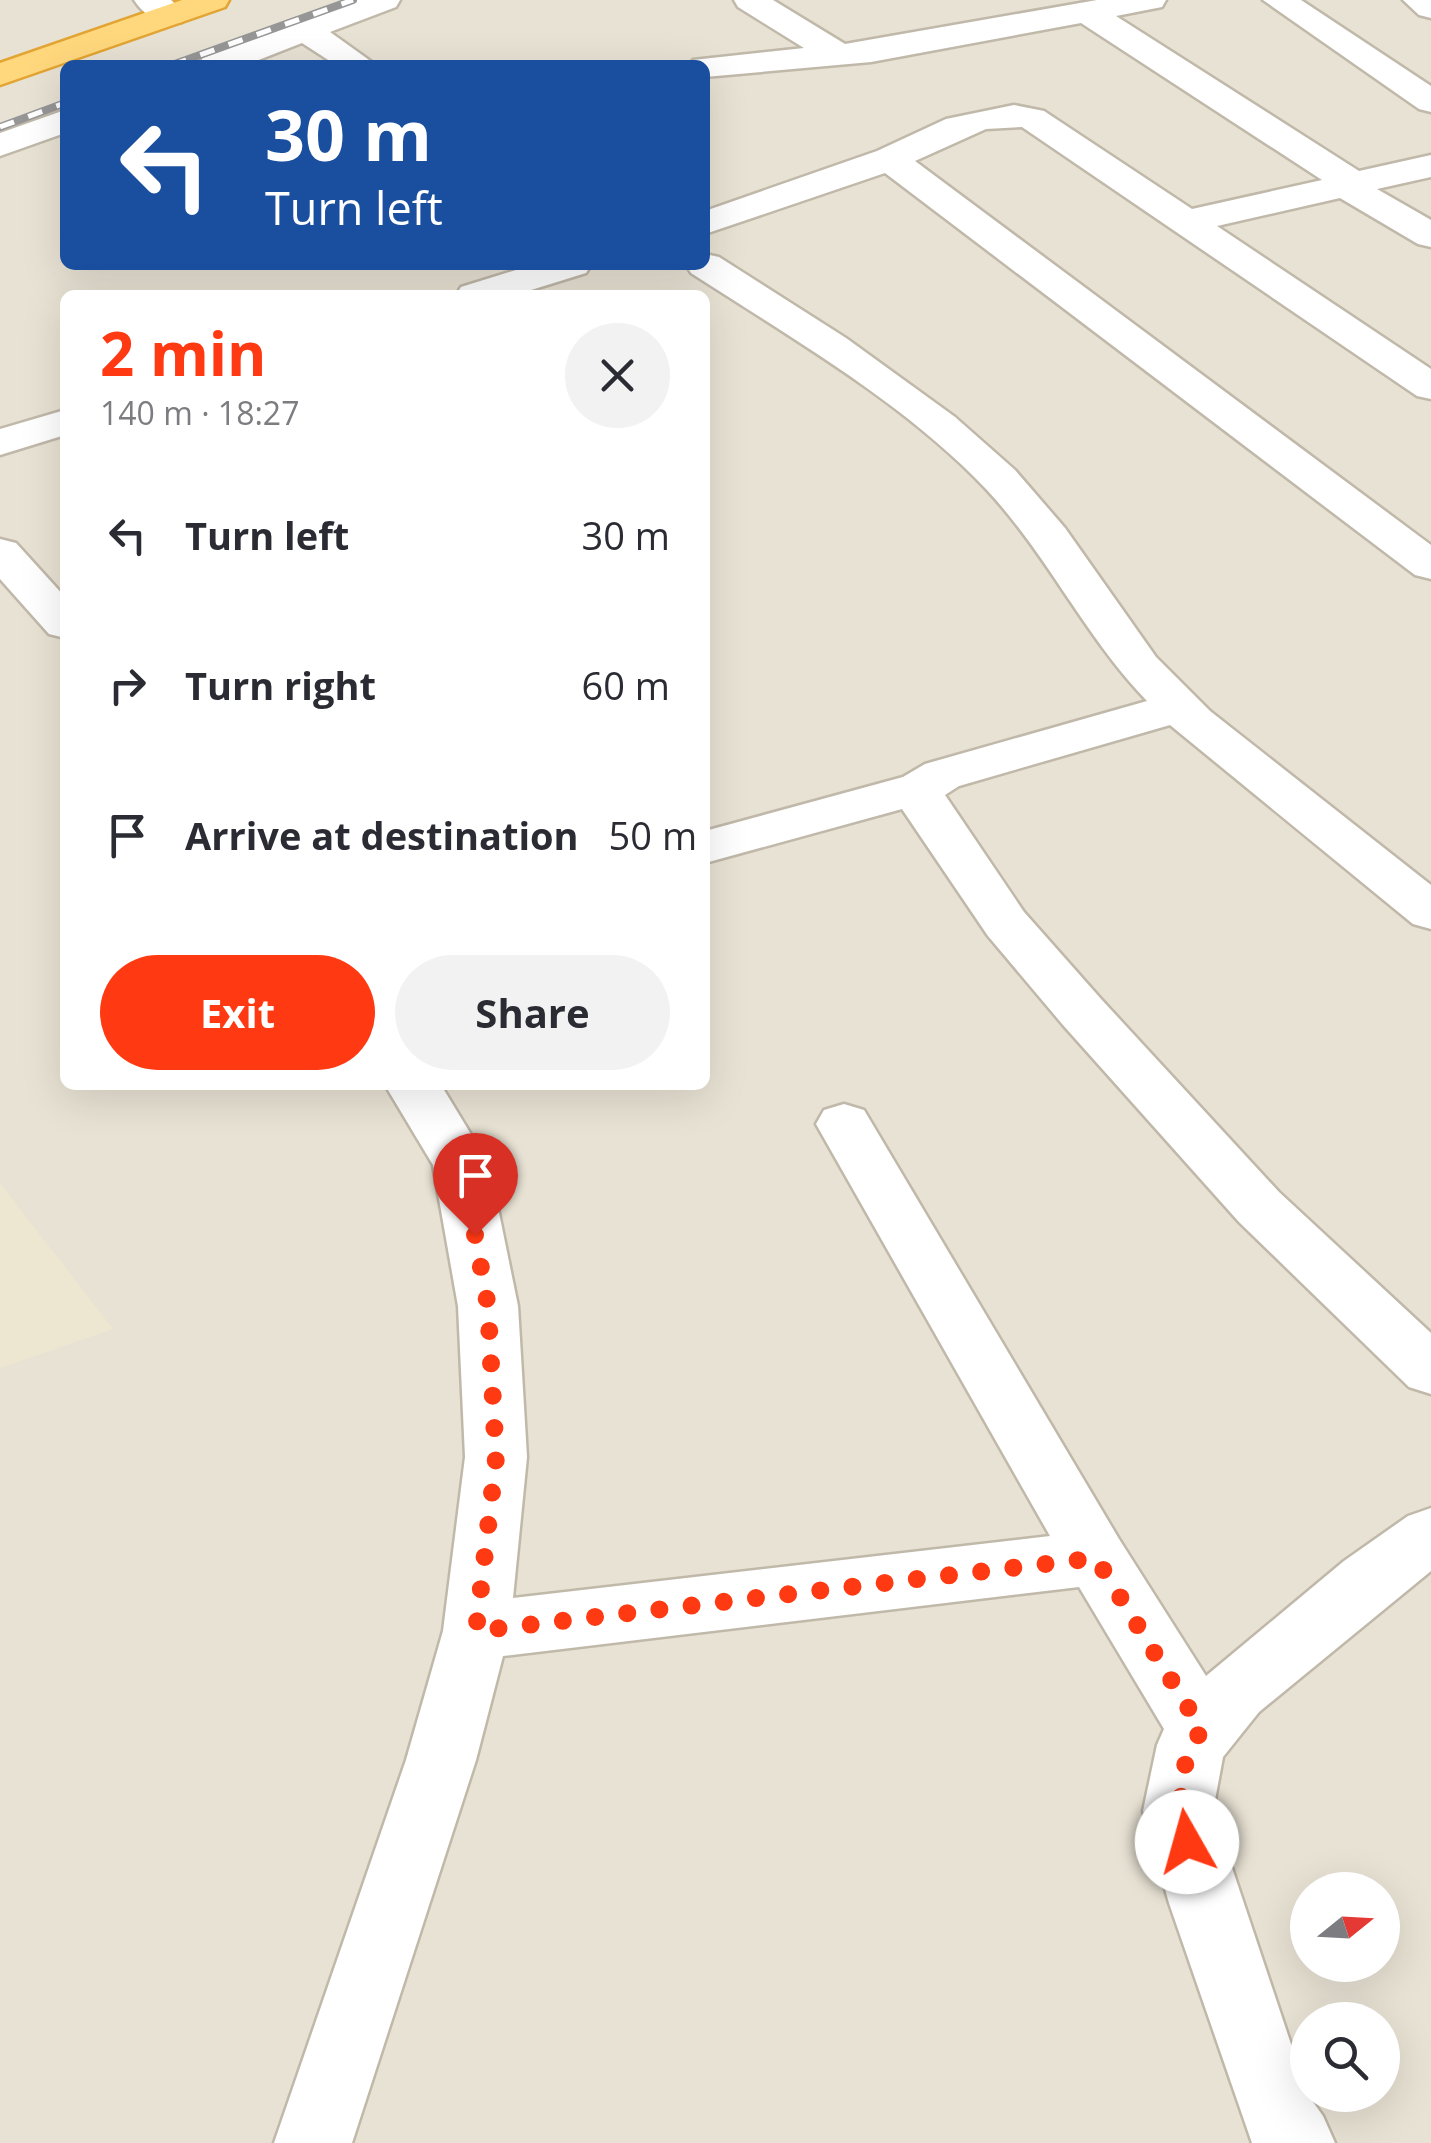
<!DOCTYPE html>
<html lang="en">
<head>
<meta charset="utf-8">
<style>
	:root { --surface:#fff; --page:#f2f2f3; --text:#2b2b33; --muted:#7c7c81; --accent:#ff3912 }
	body { margin:0; font-family:"Open Sans",sans-serif; background:var(--page); color:var(--text); height:100vh; display:flex; flex-direction:column; font-size:38px; white-space:nowrap }
	* { box-sizing:border-box; margin:0 }
	p { font-size:32px; color:var(--muted) }
	.icon { flex:none; width:55px; height:55px; fill:none; stroke:currentColor; stroke-width:2; stroke-linecap:round; stroke-linejoin:round }
	.map { position:relative; flex:1; overflow:hidden }
	.details { position:absolute; left:60px; top:290px; width:650px; height:800px; display:flex; flex-direction:column; background:var(--surface); border-radius:15px; box-shadow:0 10px 40px #0002 }
	.details>* { flex:none }
	.hud { position:absolute; left:60px; top:60px; width:650px; height:210px; border-radius:15px; box-shadow:0 10px 40px #0002; background:#1a4fa0; color:#fff; overflow:hidden }
	.needle { width:65px; rotate:72deg }
	.tools { position:absolute; left:1290px; top:1872px; display:grid; gap:20px }
	.tools a { display:grid; place-items:center; width:110px; height:110px; border-radius:50%; background:var(--surface); box-shadow:0 10px 40px #0002; font-size:50px }
	.pin { position:absolute; display:grid; place-items:center; width:85px; height:85px; color:#fff; margin:-102px -42px; border-radius:50% 50% 50% 0; rotate:-45deg; box-shadow:0 0 10px #0007 }
	.pin .icon { rotate:45deg }
	.me { position:absolute; width:110px; margin:-55px; rotate:353deg; stroke-linejoin:round; filter:drop-shadow(0 0 8px #0008) }
	.turn { display:flex; align-items:center; gap:35px; height:210px; padding:0 40px; font-size:45px }
	.turn .icon { width:130px; height:130px; stroke-width:2.5 }
	.turn b { display:block; font-size:70px; line-height:85px }
	.round { display:grid; place-items:center; flex:none; width:105px; height:105px; border-radius:52px; background:var(--page) }
	.head { display:flex; align-items:center; justify-content:space-between; height:170px; padding:0 40px }
	h1 { font-size:60px; font-weight:700; line-height:75px; color:var(--accent) }
	.cta { display:flex; gap:20px; margin-top:auto; padding:20px 40px }
	.cta a { flex:1; height:115px; border-radius:60px; background:var(--accent); color:#fff; font-size:40px; font-weight:700; line-height:115px; text-align:center }
	.cta a+a { background:var(--page); color:var(--text) }
	ul { padding:0; list-style:none }
	li { display:flex; align-items:center; gap:30px; height:150px; padding:0 40px }
	li div { flex:1 }
	li b { display:block; font-size:38px }
	li em { font-style:normal }
	.map>svg:first-child { display:block }
	.residential { fill:#e8e2d4; fill-rule:evenodd }
	.education { fill:#ede6d0 }
	.lines { fill:none; stroke-linecap:round; stroke-linejoin:round }
	.minor-casing { stroke:#c0b8a9; stroke-width:5 }
	.trunk-casing { stroke:#e2a432; stroke-width:5 }
	.minor { fill:#fff; fill-rule:evenodd }
	.trunk { fill:#ffd87d; fill-rule:evenodd }
	.rail-casing { stroke:#969696; stroke-width:8 }
	.rail { stroke:#fff; stroke-width:5; stroke-dasharray:15; stroke-linecap:butt }
	.route { stroke:#ff3912; stroke-width:18; stroke-dasharray:0 32.4 }
</style>
</head>
<body>
<div class="map">
<svg width="1431" height="2143" viewBox="0 0 1431 2143">
	<rect width="100%" height="100%" fill="#f4f0e7"/>
	<path class="residential" d="M0 0H1431V2143H0ZM65 65H705V265H65ZM65 295H705V1085H65ZM1308 1890H1382V1965H1308ZM1308 2020H1382V2095H1308Z"/>
	<path class="education" d="M0 1183 113 1329 0 1368Z"/>
	<g class="lines">
		<defs>
			<path id="minor" d="M134 0H171L187 15 182 22C162 27 145 17 134 0Z
				M354 0H400L396 7 330 32 376 65H336L302 43 246 65H198L203 58Z
				M734 0H773L845 44 1097 0H1166L1162 7 1116 16 1359 171 1431 155V177L1377 189 1431 220V247L1418 244 1340 198 1217 226 1431 369V399L1417 396 1022 127 986 129 915 161 1431 545V579L1415 575 885 173 705 234V211L877 151 946 119 1014 105 1044 111 1192 209 1322 180 1081 23 871 62 705 77V65H689L693 60 804 48 738 7Z
				M1263 0H1301L1431 86V112L1419 109Z
				M1403 0H1431V18L1419 15Z
				M65 110V133L0 156V133Z
				M705 254 719 257 846 338 955 417 1015 470 1065 528 1156 657 1210 711 1431 885V929L1413 924 1170 725 959 786 945 795 1024 912 1101 999 1279 1192 1431 1333V1394L1409 1387 1239 1222 1063 1025 988 936 902 809 705 863V831L903 777 925 764 1147 701C1085 637 1047 554 986 489 905 403 790 337 691 273L686 265H705Z
				M532 265H591L586 273 515 295H456L461 287Z
				M65 410V435L0 455V429Z
				M0 539 16 543 65 597V638L49 634 0 579Z
				M385 1085H441L489 1164 518 1306 527 1457 513 1598 1050 1536 816 1124 824 1110 844 1104 864 1110 1119 1539 1206 1676 1344 1561 1408 1516 1431 1508V1571L1259 1712 1223 1757 1213 1811 1308 2095 1323 2116 1335 2143H1252L1169 1903 1143 1811 1157 1745 1164 1729 1079 1587 503 1656 476 1760 352 2143H274L406 1760 443 1631 465 1457 458 1306 433 1165Z"/>
			<path id="trunk" d="M182 0H229L225 7 0 85V63Z"/>
		</defs>
		<use href="#minor" class="minor-casing"/>
		<use href="#trunk" class="trunk-casing"/>
		<use href="#minor" class="minor"/>
		<use href="#trunk" class="trunk"/>
		<defs>
			<path id="rail" d="M172 65 353 0
				M0 127 65 103"/>
		</defs>
		<use href="#rail" class="rail-casing"/>
		<use href="#rail" class="rail"/>
	</g>
	<g class="lines">
		<path class="route" d="M475 1235 488 1306 496 1458 476 1631 1096 1558 1202 1730C1178 1761 1177 1806 1187 1842"/>
	</g>
</svg>
<div class="tools">
<a><svg class="needle" viewBox="-14 -14 28 28"><path d="M0-13l5 13h-10z" fill="#e53935"/><path d="M0 13l5-13h-10z" fill="#7c7c81"/></svg></a>
<a><svg class="icon" aria-label="search" viewBox="0 0 24 24"><circle cx="10" cy="10" r="6"/><path d="M15 15l6 6"/></svg></a>
</div>
<div class="pin" style="left:475px;top:1235px;background:#d93025"><svg class="icon" aria-label="arrive" viewBox="0 0 24 24"><path d="M6 21V4h12l-3 4 3 4H6"/></svg></div>
<svg class="me" style="left:1187px;top:1842px" viewBox="-20 -20 40 40"><circle r="19" fill="#fff"/><path d="M0-13L10 11 0 6-10 11z" fill="#ff3912"/></svg>
<div class="hud">
<div class="turn"><svg class="icon" aria-label="left" viewBox="0 0 24 24"><path d="M17 20v-9H6M10 6l-5 5 5 5"/></svg><div><b>30 m</b>Turn left</div></div>
</div>
<section class="details">
<div class="head"><div><h1>2 min</h1><p>140 m · 18:27</p></div><a class="round"><svg class="icon" aria-label="close" viewBox="0 0 24 24"><path d="M6 6l12 12M18 6L6 18"/></svg></a></div>
<ul>
<li><svg class="icon" aria-label="left" viewBox="0 0 24 24"><path d="M17 20v-9H6M10 6l-5 5 5 5"/></svg><div><b>Turn left</b></div><em>30 m</em></li>
<li><svg class="icon" aria-label="right" viewBox="0 0 24 24"><path d="M7 20v-9h11M14 6l5 5-5 5"/></svg><div><b>Turn right</b></div><em>60 m</em></li>
<li><svg class="icon" aria-label="arrive" viewBox="0 0 24 24"><path d="M6 21V4h12l-3 4 3 4H6"/></svg><div><b>Arrive at destination</b></div><em>50 m</em></li>
</ul>
<div class="cta"><a>Exit</a><a>Share</a></div>
</section>
</div>
</body>
</html>
